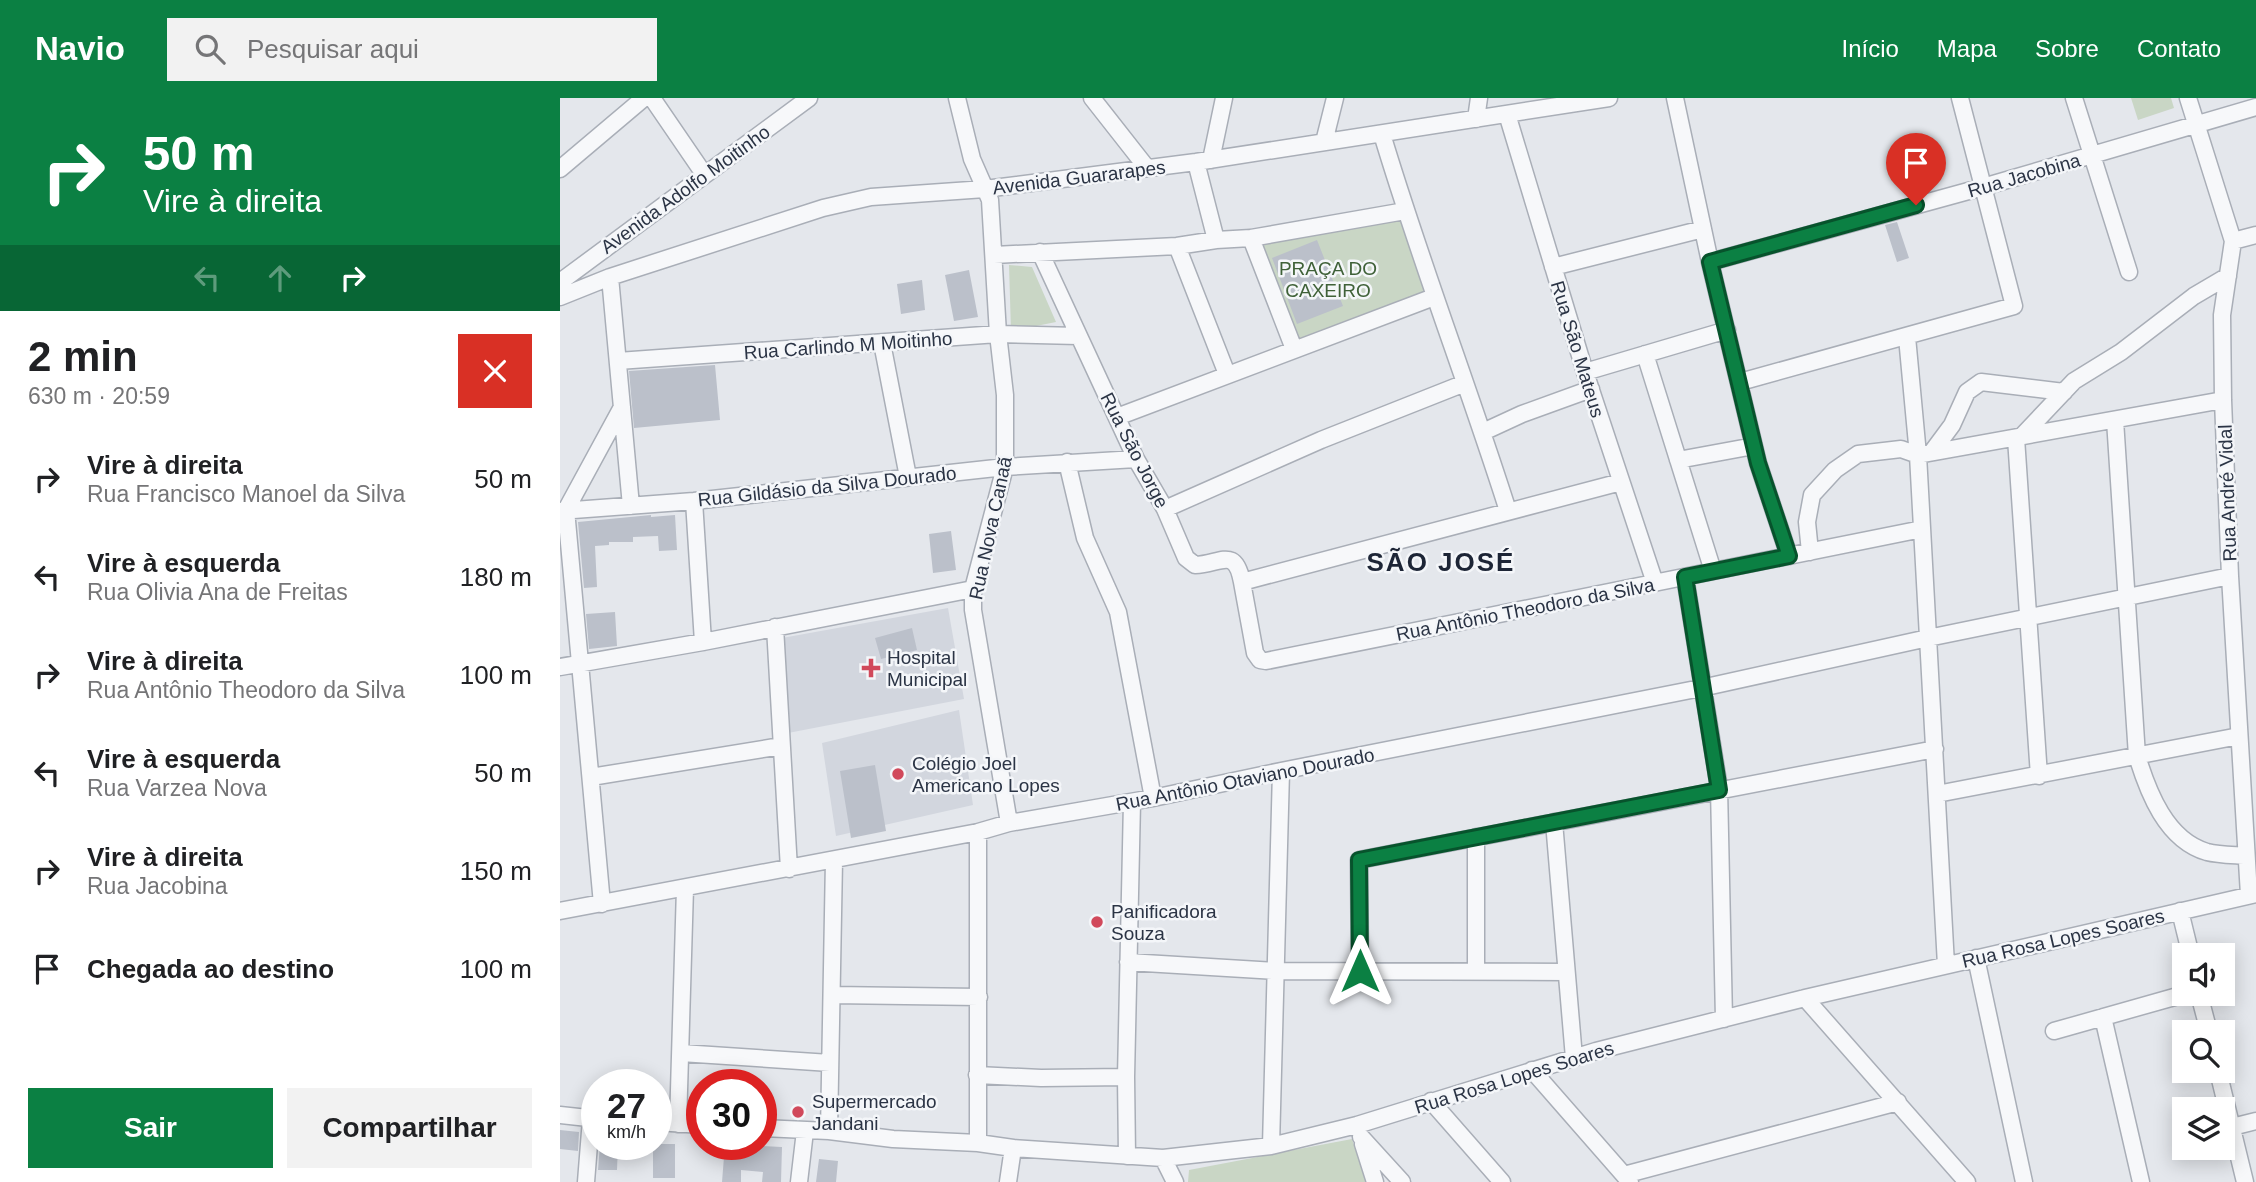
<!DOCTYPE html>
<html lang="pt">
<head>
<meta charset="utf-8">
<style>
	:root { --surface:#fff; --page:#f2f2f2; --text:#202124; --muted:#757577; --accent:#0b8043 }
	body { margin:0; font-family:Arial,sans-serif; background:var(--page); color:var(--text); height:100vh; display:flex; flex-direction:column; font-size:26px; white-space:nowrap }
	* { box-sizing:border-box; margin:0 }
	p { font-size:23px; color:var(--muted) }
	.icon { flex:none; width:38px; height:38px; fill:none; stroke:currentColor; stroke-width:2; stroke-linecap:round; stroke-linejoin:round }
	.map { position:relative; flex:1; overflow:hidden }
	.side { display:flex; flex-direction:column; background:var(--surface); width:560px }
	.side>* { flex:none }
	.hud { background:#0b8043; color:#fff; overflow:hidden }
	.fabs { position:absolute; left:1612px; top:845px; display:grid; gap:14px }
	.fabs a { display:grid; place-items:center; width:63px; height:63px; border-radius:0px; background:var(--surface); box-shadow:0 4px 18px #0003; font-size:35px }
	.speed { position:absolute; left:21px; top:971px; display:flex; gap:14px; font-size:35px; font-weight:700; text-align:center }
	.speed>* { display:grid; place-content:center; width:91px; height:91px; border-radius:50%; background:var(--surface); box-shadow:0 4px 18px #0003; line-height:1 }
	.speed small { font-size:18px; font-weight:400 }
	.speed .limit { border:10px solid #d22; background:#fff; color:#111 }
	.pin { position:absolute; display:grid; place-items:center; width:60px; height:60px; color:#fff; margin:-72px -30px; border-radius:50% 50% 50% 0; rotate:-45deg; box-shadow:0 0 7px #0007 }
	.pin .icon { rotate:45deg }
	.me { position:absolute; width:77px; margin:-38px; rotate:0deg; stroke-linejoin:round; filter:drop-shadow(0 0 5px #0008) }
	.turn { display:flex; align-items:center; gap:24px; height:147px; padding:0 28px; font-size:32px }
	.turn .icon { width:91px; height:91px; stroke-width:2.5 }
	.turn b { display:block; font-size:49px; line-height:60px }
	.lanes { display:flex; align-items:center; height:66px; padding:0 28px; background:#0003; justify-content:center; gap:35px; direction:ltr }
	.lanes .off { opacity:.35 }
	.round { display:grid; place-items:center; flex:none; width:74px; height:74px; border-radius:0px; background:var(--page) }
	.headline { display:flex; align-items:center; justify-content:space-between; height:119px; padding:0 28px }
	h1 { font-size:42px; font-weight:700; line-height:52px }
	.action { display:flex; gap:14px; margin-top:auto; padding:14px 28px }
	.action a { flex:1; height:80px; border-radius:0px; background:var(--accent); color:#fff; font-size:28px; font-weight:700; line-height:80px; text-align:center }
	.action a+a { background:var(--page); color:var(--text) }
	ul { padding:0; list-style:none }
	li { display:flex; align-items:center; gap:21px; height:98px; padding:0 28px }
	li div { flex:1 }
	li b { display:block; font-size:26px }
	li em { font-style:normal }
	header { display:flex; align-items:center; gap:42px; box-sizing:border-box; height:98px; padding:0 35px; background:var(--accent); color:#fff }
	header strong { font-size:33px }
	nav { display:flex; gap:38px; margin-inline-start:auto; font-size:24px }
	.search { width:490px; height:63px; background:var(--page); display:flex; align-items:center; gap:18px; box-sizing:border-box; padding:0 24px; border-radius:0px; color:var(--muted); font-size:26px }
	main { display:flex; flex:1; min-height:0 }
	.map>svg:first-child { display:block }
	.built { fill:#d2d6de }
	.green { fill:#c9d6c5 }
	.building { fill:#bbc0ca }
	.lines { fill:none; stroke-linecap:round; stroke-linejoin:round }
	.minor-casing { stroke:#a9aeb7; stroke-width:19 }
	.minor { stroke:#f7f8fa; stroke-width:16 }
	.route-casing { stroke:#07532c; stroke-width:18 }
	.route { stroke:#0b8043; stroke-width:12 }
	.poi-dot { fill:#d1495b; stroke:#f4f6f9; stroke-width:2.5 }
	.labels { text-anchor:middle; stroke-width:5; stroke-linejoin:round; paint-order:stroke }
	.street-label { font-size:19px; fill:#2b3445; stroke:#f4f6f9 }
	.park-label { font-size:19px; fill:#3f6138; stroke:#f4f6f9 }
	.poi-label { font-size:19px; fill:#2b3445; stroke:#f4f6f9; text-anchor:start }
	.district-label { font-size:26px; font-weight:bold; letter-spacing:2px; fill:#1d2536; stroke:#f4f6f9 }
</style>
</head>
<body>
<header>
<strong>Navio</strong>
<div class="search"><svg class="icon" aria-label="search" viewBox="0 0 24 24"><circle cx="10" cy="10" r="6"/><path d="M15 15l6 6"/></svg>Pesquisar aqui</div>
<nav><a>Início</a><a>Mapa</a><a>Sobre</a><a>Contato</a></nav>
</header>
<main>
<section class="side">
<div class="hud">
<div class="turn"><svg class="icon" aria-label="right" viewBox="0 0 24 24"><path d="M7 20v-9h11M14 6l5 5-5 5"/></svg><div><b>50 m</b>Vire à direita</div></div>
<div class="lanes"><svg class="icon off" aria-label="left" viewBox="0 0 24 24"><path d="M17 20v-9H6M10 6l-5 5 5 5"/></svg><svg class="icon off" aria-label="ahead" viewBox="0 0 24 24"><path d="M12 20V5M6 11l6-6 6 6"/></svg><svg class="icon" aria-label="right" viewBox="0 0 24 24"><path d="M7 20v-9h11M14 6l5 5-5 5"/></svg></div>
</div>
<div class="headline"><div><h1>2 min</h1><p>630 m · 20:59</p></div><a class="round" style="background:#d93025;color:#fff"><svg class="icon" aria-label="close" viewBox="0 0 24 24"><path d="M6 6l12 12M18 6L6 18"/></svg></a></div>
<ul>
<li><svg class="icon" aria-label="right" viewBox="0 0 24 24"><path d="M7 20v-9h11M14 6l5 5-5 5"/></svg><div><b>Vire à direita</b><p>Rua Francisco Manoel da Silva</p></div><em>50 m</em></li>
<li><svg class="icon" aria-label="left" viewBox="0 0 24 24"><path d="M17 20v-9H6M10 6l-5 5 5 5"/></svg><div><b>Vire à esquerda</b><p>Rua Olivia Ana de Freitas</p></div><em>180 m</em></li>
<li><svg class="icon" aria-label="right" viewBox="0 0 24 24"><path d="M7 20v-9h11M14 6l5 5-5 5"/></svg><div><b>Vire à direita</b><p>Rua Antônio Theodoro da Silva</p></div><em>100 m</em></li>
<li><svg class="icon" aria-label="left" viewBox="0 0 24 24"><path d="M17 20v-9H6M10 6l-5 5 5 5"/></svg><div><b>Vire à esquerda</b><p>Rua Varzea Nova</p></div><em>50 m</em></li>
<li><svg class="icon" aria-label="right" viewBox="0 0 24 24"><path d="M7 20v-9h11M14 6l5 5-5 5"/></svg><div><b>Vire à direita</b><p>Rua Jacobina</p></div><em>150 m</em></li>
<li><svg class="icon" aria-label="arrive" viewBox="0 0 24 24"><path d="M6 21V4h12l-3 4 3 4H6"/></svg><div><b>Chegada ao destino</b></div><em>100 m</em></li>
</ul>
<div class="action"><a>Sair</a><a>Compartilhar</a></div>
</section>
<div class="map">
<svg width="1696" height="1084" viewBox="0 0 1696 1084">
	<rect width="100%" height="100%" fill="#e4e7ec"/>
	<path class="built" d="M388 510 404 601 228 635 222 540Z
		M399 612 413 707 276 738 262 645Z"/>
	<path class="green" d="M1571 0H1611L1614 10 1578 22Z
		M843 116 871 197 735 247 696 142Z
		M449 167 472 169 496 224 451 233Z
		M792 1041 806 1084H628L629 1072Z"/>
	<path class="building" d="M1337 124 1349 160 1337 164 1325 127Z
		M757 142 783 208 737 226 712 160Z
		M409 172 418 219 394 223 385 177Z
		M362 182 365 212 341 216 337 186Z
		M155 267 160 322 74 330 69 273Z
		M91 417V419L115 417 117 452 99 453 98 438 73 439V444H49V447L35 448 37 489 24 490 18 424Z
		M391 433 396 472 373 475 369 436Z
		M55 514 57 548 29 551 26 516Z
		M352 530 357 552 321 561 315 540Z
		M315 667 326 733 291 740 280 673Z
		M0 1032 19 1034 18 1053 0 1051Z
		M40 1046H58L57 1072H38Z
		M93 1046H115V1080H93Z
		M165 1046 222 1049 221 1084H202L203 1074 181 1072V1084H162Z
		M259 1061 278 1063 276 1084H256Z"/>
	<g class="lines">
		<defs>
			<path id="minor" d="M92 0 144 76
				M397 0 412 61 430 102 438 236 445 297V369L413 491V512L449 725
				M532 0 587 70
				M1115 0 1150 164 1198 365 1229 458
				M1514 0 1569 174
				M1628 0 1673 143 1662 217 1663 302 1670 478 1689 797
				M947 16 1025 274 1095 485
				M916 21 919 0
				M822 36C860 163 908 287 948 413
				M764 44 775 0
				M651 62 664 0
				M636 64 656 142
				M0 71 84 0
				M691 140 734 251
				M1673 143 1696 137
				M617 148 667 276
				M480 154 576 361 605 411 626 460 635 467C661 466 675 448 682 484L1061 384
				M434 157 617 148 656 142 691 140 845 113
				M1150 164 1423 89 1696 9
				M993 169 1143 131
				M50 179 71 408
				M0 184 249 0
				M0 199 50 179 263 110 311 99 425 91 636 64 1049 0
				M1347 239 1358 357 1386 867
				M322 245 348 379
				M1085 256 1153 473
				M58 263 438 236 518 238
				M1025 274 1167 232
				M1180 284 1454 208 1400 0
				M557 319 874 199
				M1555 322 1577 658C1588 694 1606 742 1647 754 1659 757 1674 757 1686 758
				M923 334 962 316 1031 291
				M1461 339 1514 283 1561 254 1634 198 1668 178
				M1456 340 1479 678
				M1372 354 1392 327 1407 294 1421 284 1504 294
				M1118 362 1194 348
				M507 364 525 440 558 514 593 700
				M134 403 143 544
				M605 411 761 342 905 285
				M0 413 134 403 445 369 576 361
				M1250 454 1247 424 1252 397 1275 372 1298 356 1341 351 1358 357 1663 302
				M1125 479 1159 690 1164 921
				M682 484 695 555 700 562 706 563 1362 431
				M215 529 229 771
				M0 569 143 544 413 491
				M31 679 221 648
				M1377 696 1679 638
				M994 724 1014 960
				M42 806 6 412 62 309
				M0 813 418 734 449 725 593 700 721 673 1146 589 1368 540 1670 478
				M1620 813 1631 858
				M1416 860 1464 1084
				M568 864 716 873 1006 874
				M916 872V739
				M800 873 799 762 1375 651
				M1639 896 1649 934
				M272 897 419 899
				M1245 900 1407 1084
				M1543 919 1581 1084
				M1494 933 1625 896
				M121 955 270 965
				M972 972 1070 1084
				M1658 973 1685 1084
				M417 977 481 980 566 979
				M871 1003 942 1084
				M0 1017 37 1021
				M96 1024 142 1027
				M118 1026 125 790
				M1672 1029 1696 1023
				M201 1030 269 1033 333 1041 418 1045 453 1050 603 1060 711 1048 797 1027 1036 953 1245 900 1696 796
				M269 1033 274 762
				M801 1039 842 1084
				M418 1045V734
				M803 1046 815 1084
				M711 1048 721 673
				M567 1058 566 979 572 704
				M603 1060 615 1084
				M1064 1077 1338 1004
				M26 1084 31 1021
				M239 1084 245 1033
				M448 1084 453 1050"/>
		</defs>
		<use href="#minor" class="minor-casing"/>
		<use href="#minor" class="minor"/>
	</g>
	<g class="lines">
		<defs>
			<path id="route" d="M800 873 799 762 1159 692 1125 479 1229 458 1198 365 1150 164 1356 107"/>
		</defs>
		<use href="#route" class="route-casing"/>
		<use href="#route" class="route"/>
	</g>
	<g class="poi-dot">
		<path d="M307.5 559.5h7v7h7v7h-7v7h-7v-7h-7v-7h7z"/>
		<circle cx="338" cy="676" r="7"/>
		<circle cx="537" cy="824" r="7"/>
		<circle cx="238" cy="1014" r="7"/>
	</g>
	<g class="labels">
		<g class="street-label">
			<text transform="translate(1464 77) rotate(-16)" y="7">Rua Jacobina</text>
			<text transform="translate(519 79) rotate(-7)" y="7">Avenida Guararapes</text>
			<text transform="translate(125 91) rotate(-36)" y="7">Avenida Adolfo Moitinho</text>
			<text transform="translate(288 247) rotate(-4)" y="7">Rua Carlindo M Moitinho</text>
			<text transform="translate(1018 251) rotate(73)" y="7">Rua São Mateus</text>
			<text transform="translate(575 352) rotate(63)" y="7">Rua São Jorge</text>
			<text transform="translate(267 388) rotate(-6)" y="7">Rua Gildásio da Silva Dourado</text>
			<text transform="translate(1667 395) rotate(-92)" y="7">Rua André Vidal</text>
			<text transform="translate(430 430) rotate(-78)" y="7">Rua Nova Canaã</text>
			<text transform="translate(965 511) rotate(-11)" y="7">Rua Antônio Theodoro da Silva</text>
			<text transform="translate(685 681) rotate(-11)" y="7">Rua Antônio Otaviano Dourado</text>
			<text transform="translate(1503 840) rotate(-13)" y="7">Rua Rosa Lopes Soares</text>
			<text transform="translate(954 979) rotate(-17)" y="7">Rua Rosa Lopes Soares</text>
		</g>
		<g class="park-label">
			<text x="768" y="177">PRAÇA DO<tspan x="768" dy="22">CAXEIRO</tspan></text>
		</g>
		<g class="poi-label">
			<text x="327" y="566">Hospital<tspan x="327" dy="22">Municipal</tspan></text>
			<text x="352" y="672">Colégio Joel<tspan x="352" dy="22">Americano Lopes</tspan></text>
			<text x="551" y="820">Panificadora<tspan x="551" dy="22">Souza</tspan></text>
			<text x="252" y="1010">Supermercado<tspan x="252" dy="22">Jandani</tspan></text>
		</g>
		<g class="district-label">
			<text x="881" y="473">SÃO JOSÉ</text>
		</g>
	</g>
</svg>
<div class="fabs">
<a><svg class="icon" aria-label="sound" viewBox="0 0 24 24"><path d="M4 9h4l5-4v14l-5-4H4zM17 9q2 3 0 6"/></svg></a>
<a><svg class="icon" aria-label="search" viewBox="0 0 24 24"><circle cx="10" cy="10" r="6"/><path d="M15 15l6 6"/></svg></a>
<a><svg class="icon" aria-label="layers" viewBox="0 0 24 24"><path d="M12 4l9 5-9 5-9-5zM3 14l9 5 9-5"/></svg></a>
</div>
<div class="speed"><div>27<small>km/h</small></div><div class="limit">30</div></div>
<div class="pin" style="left:1356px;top:107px;background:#d93025"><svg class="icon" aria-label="arrive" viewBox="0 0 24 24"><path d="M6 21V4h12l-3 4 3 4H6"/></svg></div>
<svg class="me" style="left:800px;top:873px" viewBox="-20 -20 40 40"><path d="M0-17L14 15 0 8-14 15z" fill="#0b8043" stroke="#fff" stroke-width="4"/></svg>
</div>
</main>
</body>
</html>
